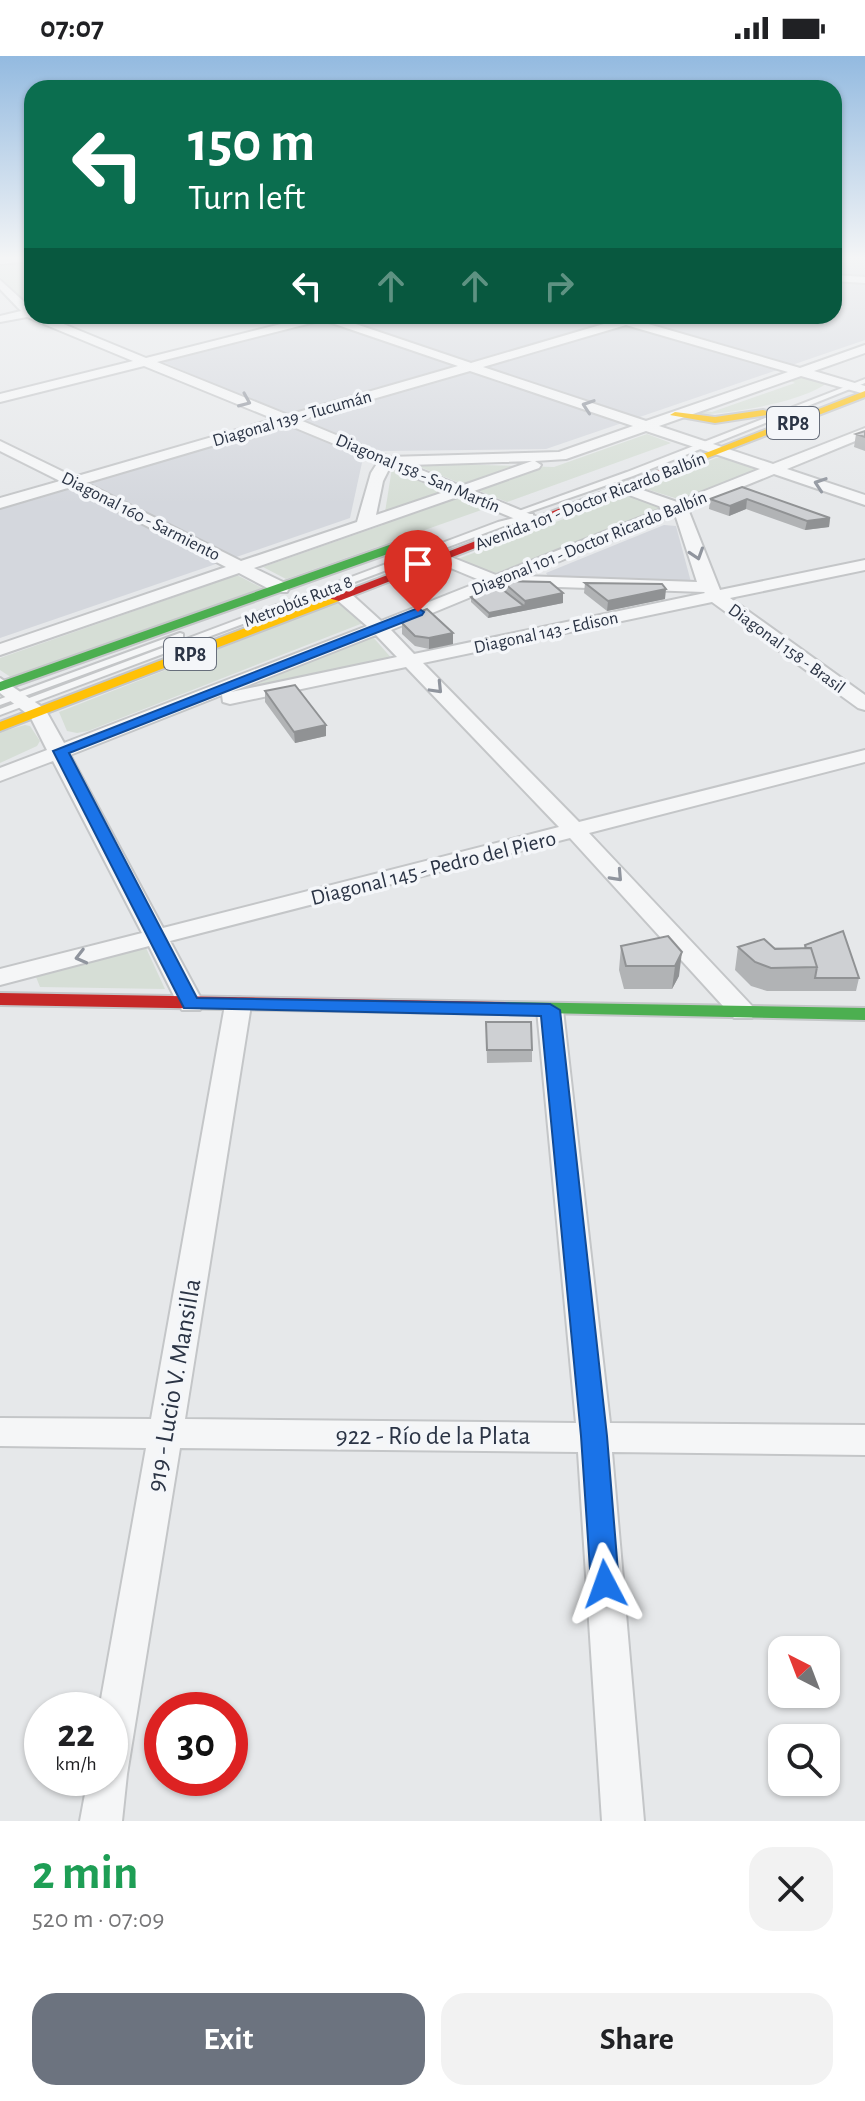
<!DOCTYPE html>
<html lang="en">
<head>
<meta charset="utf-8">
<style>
	:root { --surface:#fff; --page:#f2f2f2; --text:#202124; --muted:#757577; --accent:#6c737f }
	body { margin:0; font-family:"Alegreya Sans",sans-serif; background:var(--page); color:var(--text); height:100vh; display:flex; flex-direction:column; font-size:30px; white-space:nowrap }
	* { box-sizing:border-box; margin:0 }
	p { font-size:26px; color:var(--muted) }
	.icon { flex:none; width:44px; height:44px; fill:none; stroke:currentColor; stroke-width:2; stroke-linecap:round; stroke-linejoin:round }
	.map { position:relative; height:1765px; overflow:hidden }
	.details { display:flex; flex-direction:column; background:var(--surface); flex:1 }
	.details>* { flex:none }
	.top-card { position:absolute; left:24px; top:24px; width:818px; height:244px; border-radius:24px; box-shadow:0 2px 6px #0004; background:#0b6e4f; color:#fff; overflow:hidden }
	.needle { width:52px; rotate:318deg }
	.buttons { position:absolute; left:768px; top:1580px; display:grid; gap:16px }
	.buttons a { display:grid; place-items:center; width:72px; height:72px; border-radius:16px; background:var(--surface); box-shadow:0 2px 6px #0004; font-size:40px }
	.speed { position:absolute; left:24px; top:1636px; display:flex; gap:16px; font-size:40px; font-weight:700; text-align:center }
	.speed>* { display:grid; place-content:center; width:104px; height:104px; border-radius:50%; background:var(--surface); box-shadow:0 2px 6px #0004; line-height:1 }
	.speed small { font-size:20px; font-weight:400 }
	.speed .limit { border:12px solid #d22; background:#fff; color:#111 }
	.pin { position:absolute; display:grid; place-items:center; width:68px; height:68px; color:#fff; margin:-82px -34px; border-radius:50% 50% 50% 0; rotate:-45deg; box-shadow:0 0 8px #0007 }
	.pin .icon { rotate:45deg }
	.me { position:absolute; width:88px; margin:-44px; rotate:356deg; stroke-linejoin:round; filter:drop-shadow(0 0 6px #0008) }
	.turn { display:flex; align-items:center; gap:28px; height:168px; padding:0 32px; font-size:36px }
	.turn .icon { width:104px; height:104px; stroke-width:2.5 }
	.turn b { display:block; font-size:56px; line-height:68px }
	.lanes { display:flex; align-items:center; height:76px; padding:0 32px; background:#0003; justify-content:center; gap:40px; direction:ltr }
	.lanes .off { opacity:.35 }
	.round { display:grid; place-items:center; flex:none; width:84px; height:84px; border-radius:24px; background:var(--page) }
	.headline { display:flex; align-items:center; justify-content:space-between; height:136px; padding:0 32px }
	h1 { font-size:48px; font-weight:700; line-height:60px; color:#1e9e55 }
	.action { display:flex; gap:16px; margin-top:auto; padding:16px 32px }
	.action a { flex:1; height:92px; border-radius:24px; background:var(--accent); color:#fff; font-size:32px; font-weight:700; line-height:92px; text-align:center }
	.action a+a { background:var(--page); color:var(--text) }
	.status { display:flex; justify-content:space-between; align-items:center; height:56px; padding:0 40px; background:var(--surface); direction:ltr }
	.status svg { height:22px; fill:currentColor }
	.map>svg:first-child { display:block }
	.built { fill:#d4d7dd }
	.green { fill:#d6ded6 }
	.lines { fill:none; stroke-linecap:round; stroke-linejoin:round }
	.lane-casing { stroke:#c4c6c8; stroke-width:4 }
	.street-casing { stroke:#c4c6c8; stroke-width:4 }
	.fast-casing { stroke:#c4c6c8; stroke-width:4 }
	.slow-casing { stroke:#c4c6c8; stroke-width:4 }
	.jam-casing { stroke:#c4c6c8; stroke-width:4 }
	.lane { fill:#f5f6f7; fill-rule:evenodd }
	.street { fill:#f5f6f7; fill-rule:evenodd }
	.fast { fill:#4caf50; fill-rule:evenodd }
	.slow { fill:#ffc107; fill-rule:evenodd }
	.jam { fill:#c62828; fill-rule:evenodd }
	.wall { fill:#b1b3b5 }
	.shaded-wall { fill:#909294 }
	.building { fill:#ced0d3; stroke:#909294; stroke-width:2 }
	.oneway { stroke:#90959e }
	.route { fill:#1a73e8; stroke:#114b97; stroke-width:2 }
	.labels { text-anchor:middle; stroke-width:7; stroke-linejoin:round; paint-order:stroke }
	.far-street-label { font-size:18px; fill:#2b3445; stroke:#f4f6f9 }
	.shield { fill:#f4f6f9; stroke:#676e7b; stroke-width:2 }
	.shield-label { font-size:20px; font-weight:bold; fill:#2b3445 }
	.street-label { font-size:22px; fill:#2b3445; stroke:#f4f6f9 }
	.near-street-label { font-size:26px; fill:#2b3445; stroke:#f4f6f9 }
</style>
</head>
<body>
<div class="status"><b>07:07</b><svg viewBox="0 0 49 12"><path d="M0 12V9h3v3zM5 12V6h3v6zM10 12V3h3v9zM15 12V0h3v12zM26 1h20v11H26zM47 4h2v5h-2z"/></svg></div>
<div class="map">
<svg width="865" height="1765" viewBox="0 0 865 1765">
	<rect width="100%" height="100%" fill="#e6e8ea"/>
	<path class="built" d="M834 201H865V284L546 393 385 395 363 402 350 462 0 582V453L301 365 163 306 333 262 329 260H834Z
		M664 469 676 470 691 526 549 522 546 517Z"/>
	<path class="green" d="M32 201V254H30L0 221V204Z
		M802 320 828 326C803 347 726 358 693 359L696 354 712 356 795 327 787 323Z
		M647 378 671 387 507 446 410 407 554 411Z
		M728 401 753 409 756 415 681 444 643 432 716 402Z
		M392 412 487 452 286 523 263 511 383 469Z
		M627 439 666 452 488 520 455 504Z
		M237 519 262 532 12 622 0 614V602Z
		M336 547 346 548 363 567 88 675 77 677 67 675 59 656Z
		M372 580 394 605 240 635Z
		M25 669 30 670 40 685 37 690 0 707V676Z
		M146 892 165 933 40 931 36 921Z"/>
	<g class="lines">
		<defs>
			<path id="lane" d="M865 323V327L633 420 523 458 516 456 627 416Z
				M530 458H533V462L504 470 0 659V653L498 466Z
				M180 577 183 578V582L0 649V643Z"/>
			<path id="street" d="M32 201V205L0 208V202Z
				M834 219 865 221V227L834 225Z
				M0 224 32 253V260H44L146 302 313 260H332L471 307 614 265 606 260H633L631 263 800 312 865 289V297L814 315 865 330V338L801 320 659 370 773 408 865 372V381L787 413 865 439V449L774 418 688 453 720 534 865 504V514L730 542 865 639V654L858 652 712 546 423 607 579 766 865 694V706L589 777 752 950 756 956 752 962H734L570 782 170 885 204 948 200 954H182L178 948 149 890 0 929V913L142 877 53 705 0 725V712L47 694 30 660 0 637V622L45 653 64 687 367 570 336 543 333 539 336 535H348L381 565 482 525 434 505V499H446L496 519 664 452 621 436V430H631L677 446 760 413 646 375 566 403 535 405 541 409 539 412 474 435 542 463V469H530L460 440 254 512 287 528 289 532 287 536H275L239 517 0 599V588L226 511 71 431 0 452V442L60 425 0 395V385L74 421 274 363 144 310 0 346V338L133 305 27 261 0 266V260L21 255 0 233ZM323 264 458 310 288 359 157 306ZM626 269 788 316 646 365 483 311ZM470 315 633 370 559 396 389 401 300 364ZM286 368 378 406 371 417 357 466 241 505 86 427ZM532 405 461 430 409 409ZM390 411 447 435 376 459 383 425ZM675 458 697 526 523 520ZM500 529 704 536 705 537 414 598 391 574ZM376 579 397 601 231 636ZM406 611 559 771 163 872 70 699 222 639 223 646 230 648Z
				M238 941 247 943 251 949 185 1363 576 1367 537 954 541 948H559L563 954 610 1367 865 1369V1399L612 1396 644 1765H602L578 1396 180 1392 127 1718 122 1765H80L88 1722H110V1654H99L146 1392 0 1390V1362L151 1363 225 949 229 943Z"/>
			<path id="fast" d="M412 481 416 482V488L0 635V626Z
				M505 946 865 952V964L498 956 495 952 498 948Z"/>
			<path id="slow" d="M865 335V341L666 418 657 416Z
				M763 354 767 355V359L715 367 670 359 675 356 715 361Z
				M334 538 340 542 339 545 0 675V666Z"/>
			<path id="jam" d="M662 413 667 416 666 418 339 545 328 542Z
				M0 937 505 946 515 952 505 958 0 949Z"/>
		</defs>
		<use href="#lane" class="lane-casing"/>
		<use href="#street" class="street-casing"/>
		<use href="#fast" class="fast-casing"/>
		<use href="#slow" class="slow-casing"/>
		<use href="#jam" class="jam-casing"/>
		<use href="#lane" class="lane"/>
		<use href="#street" class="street"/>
		<use href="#fast" class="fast"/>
		<use href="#slow" class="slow"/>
		<use href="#jam" class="jam"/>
	</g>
	<path class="wall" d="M865 375V395L854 391 856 378Z
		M742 431 830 462 829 471 805 474 746 453 729 460 709 453 710 443Z
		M502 525 563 547 488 562 471 546V541L502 533Z
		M585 527 665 543 607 555 584 537Z
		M402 567 453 577V588L429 593 415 590 402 578Z
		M265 635 326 669V680L295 687 265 646Z
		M668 880 679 920 672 933H624L619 914 621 890Z
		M805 889 859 922 856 935H767L751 930 735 914 738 891 804 892Z
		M486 966 532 994V1006L487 1007Z"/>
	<path class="shaded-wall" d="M747 443 746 453 729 460 730 450Z
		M830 462 829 471 805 474 807 465Z
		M666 533 665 543 607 555 608 545Z
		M563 537V547L488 562 489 557 524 550 525 545Z
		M453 577V588L429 593V582Z
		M326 669V680L295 687 294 676Z
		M682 896 679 920 672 933 675 910Z"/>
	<path class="building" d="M865 375V381L856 378Z
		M742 431 830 462 807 465 747 443 730 450 710 443Z
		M502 525 550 526 563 537 525 545Z
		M585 527 662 528 666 533 608 545Z
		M498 530 524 550 489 557 471 541Z
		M427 553 453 577 429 582 415 580 402 567 405 562Z
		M295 629 326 669 294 676 265 635Z
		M843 875 859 922H815L817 911 811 892H806L805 889Z
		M668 880 682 896 675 910H626L621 890Z
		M764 883 775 893 811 892 817 911 771 912 755 906 738 891Z
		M486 966H531L532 994H487Z"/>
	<defs><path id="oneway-chevron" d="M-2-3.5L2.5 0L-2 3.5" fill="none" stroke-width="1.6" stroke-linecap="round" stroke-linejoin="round" transform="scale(2)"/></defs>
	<g class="oneway">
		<use href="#oneway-chevron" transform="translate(245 345) rotate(23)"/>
		<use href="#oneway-chevron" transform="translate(588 350) rotate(-161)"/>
		<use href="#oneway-chevron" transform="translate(820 428) rotate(-161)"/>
		<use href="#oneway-chevron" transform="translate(697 498) rotate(72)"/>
		<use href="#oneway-chevron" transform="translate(437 632) rotate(46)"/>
		<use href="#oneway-chevron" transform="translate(617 820) rotate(47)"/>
		<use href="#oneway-chevron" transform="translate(81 901) rotate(166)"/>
	</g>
	<linearGradient id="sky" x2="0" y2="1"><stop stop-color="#93bae0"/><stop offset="0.45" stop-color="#f4f5f6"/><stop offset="1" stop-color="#f4f5f6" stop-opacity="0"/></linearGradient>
	<rect width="865" height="448" fill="url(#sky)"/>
	<path class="route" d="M418 552 424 556 422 559 69 697 197 942 550 948 560 954 607 1380 619 1528 615 1537 605 1541 595 1537 591 1528 581 1380 541 960 184 952 53 695Z"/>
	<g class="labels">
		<g class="far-street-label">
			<text transform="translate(292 362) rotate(-16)" y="6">Diagonal 139 - Tucumán</text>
			<text transform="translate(418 417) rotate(23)" y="6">Diagonal 158 - San Martín</text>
			<text transform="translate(590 445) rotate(-21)" y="6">Avenida 101 - Doctor Ricardo Balbín</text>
			<text transform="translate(141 460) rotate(27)" y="6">Diagonal 160 - Sarmiento</text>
			<text transform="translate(589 487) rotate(-22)" y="6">Diagonal 101 - Doctor Ricardo Balbín</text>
			<text transform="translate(298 545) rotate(-21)" y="6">Metrobús Ruta 8</text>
			<text transform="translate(546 576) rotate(-12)" y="6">Diagonal 143 - Edison</text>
			<text transform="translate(787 592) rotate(36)" y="6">Diagonal 158 - Brasil</text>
		</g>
		<g class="shield">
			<rect x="767" y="351" width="52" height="32" rx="6"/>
			<rect x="164" y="582" width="52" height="32" rx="6"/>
		</g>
		<g class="shield-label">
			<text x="793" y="374">RP8</text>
			<text x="190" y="605">RP8</text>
		</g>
		<g class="street-label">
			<text transform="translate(433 811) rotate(-14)" y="8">Diagonal 145 - Pedro del Piero</text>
		</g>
		<g class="near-street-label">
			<text transform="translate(173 1329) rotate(-80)" y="9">919 - Lucio V. Mansilla</text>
			<text x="433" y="1388">922 - Río de la Plata</text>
		</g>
	</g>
</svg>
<div class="buttons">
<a><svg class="needle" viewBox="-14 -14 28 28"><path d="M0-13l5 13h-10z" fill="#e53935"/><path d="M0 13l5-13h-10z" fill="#757577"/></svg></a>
<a><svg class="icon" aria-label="search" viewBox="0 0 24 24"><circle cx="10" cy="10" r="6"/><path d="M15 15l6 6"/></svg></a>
</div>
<div class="speed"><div>22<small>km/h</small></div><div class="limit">30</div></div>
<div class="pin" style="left:418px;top:556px;background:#d93025"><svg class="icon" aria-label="arrive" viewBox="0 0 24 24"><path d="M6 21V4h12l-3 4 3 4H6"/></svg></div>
<svg class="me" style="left:605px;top:1528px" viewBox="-20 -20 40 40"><path d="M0-17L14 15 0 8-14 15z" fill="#1a73e8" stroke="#fff" stroke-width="4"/></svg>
<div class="top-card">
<div class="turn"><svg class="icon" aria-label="left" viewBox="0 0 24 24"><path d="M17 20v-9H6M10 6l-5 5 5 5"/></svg><div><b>150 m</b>Turn left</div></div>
<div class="lanes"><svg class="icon" aria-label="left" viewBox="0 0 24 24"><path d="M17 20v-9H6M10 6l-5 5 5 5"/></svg><svg class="icon off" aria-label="ahead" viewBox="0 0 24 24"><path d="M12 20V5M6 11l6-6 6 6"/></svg><svg class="icon off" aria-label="ahead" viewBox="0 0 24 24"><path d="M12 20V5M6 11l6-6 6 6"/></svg><svg class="icon off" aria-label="right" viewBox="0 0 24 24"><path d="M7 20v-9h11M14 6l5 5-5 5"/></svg></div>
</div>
</div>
<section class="details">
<div class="headline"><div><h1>2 min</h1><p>520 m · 07:09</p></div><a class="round"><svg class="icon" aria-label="close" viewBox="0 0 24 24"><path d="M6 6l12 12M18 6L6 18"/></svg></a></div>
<div class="action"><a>Exit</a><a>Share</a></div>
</section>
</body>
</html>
